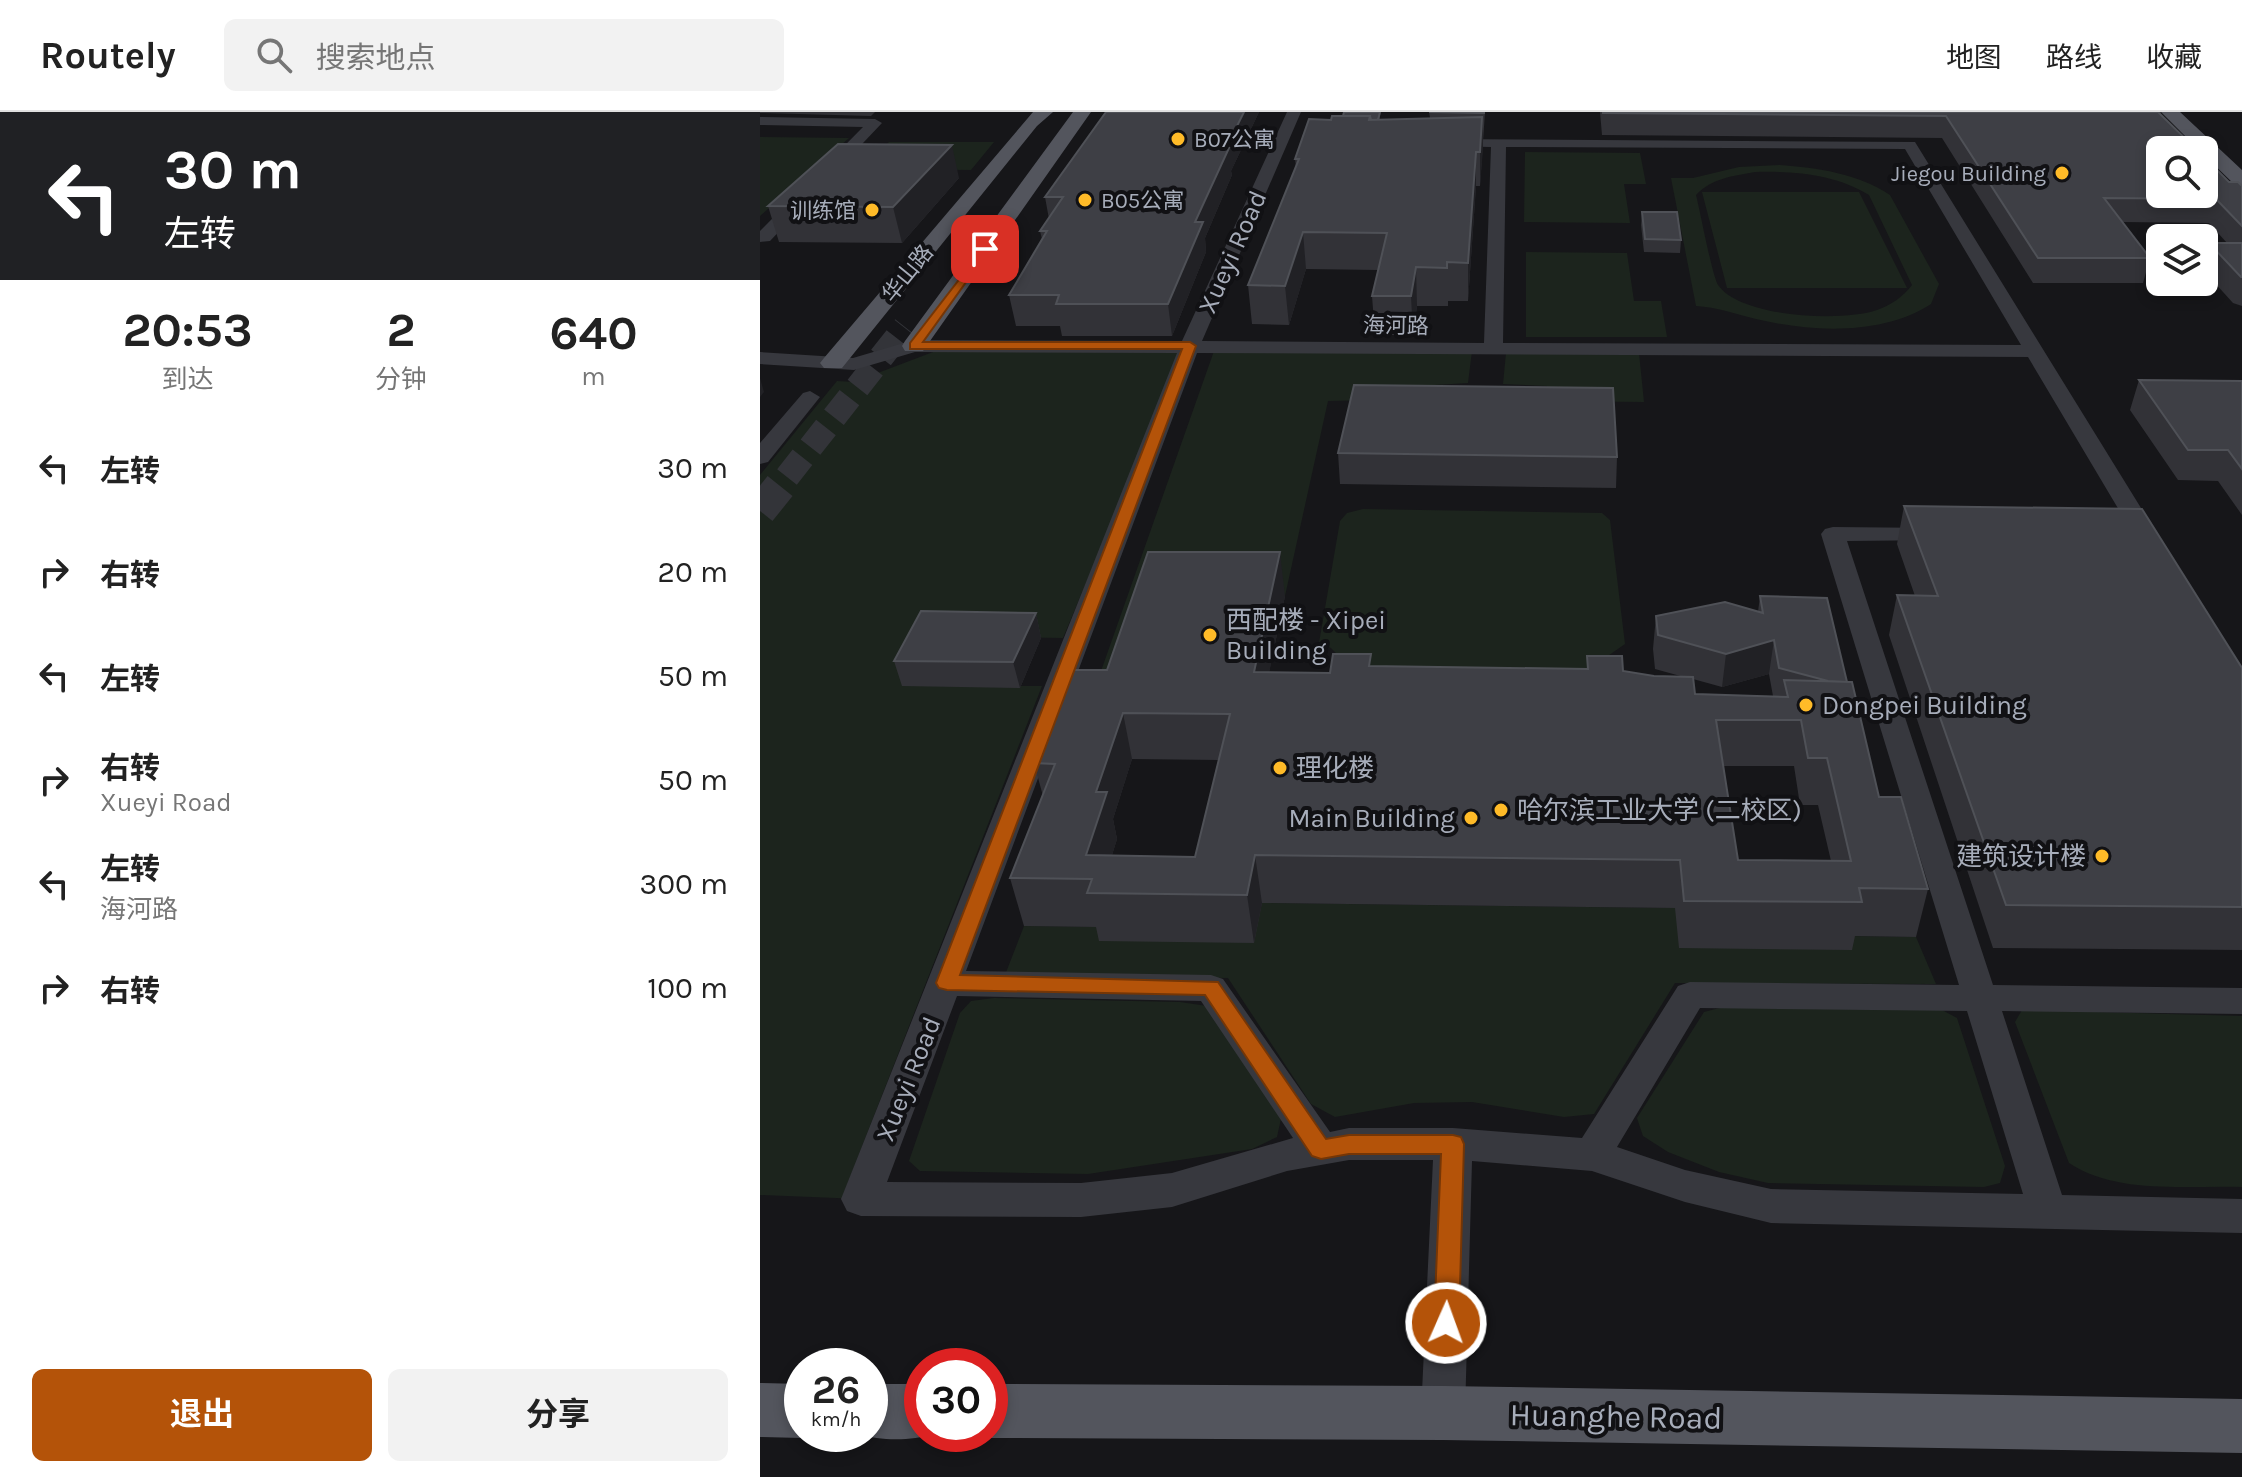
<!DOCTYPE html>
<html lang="zh">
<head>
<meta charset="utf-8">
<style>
	:root { --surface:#fff; --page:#f2f2f2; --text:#222; --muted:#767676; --line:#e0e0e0; --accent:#b45309 }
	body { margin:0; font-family:Karla,"Noto Sans SC",sans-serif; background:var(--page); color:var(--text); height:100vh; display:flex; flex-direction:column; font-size:30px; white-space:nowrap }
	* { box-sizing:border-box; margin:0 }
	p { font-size:26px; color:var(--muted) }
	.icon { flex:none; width:44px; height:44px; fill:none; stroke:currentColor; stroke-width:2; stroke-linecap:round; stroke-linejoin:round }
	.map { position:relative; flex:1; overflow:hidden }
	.sheet { display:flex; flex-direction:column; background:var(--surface); width:760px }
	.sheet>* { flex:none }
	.guide { background:#202124; color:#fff; overflow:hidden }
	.fabs { position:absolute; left:1386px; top:24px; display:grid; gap:16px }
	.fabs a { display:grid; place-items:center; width:72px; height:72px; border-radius:12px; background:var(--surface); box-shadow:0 4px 12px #0003; font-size:40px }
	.speed { position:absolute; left:24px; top:1236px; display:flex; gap:16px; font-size:40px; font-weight:700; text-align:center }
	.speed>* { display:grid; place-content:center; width:104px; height:104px; border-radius:50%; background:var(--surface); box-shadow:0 4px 12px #0003; line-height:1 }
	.speed small { font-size:20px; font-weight:400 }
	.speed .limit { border:12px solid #d22; background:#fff; color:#111 }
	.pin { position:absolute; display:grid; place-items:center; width:68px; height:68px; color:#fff; margin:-34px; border-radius:16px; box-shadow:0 4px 12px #0006 }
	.me { position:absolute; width:88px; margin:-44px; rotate:2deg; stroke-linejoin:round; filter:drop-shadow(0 0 6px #0008) }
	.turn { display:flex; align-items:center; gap:28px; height:168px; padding:0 32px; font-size:36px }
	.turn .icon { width:104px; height:104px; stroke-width:2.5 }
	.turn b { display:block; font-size:56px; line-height:68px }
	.eta { display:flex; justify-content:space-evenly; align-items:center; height:136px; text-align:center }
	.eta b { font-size:48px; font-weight:700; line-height:56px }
	.primary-button { display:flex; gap:16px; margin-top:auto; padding:16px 32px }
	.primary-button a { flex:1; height:92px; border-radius:12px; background:var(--accent); color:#fff; font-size:32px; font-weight:700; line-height:92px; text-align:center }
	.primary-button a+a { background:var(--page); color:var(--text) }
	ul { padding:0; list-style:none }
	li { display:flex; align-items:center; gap:24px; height:104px; padding:0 32px }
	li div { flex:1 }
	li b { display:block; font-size:30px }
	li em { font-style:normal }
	header { display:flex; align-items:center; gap:48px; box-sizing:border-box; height:112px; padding:0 40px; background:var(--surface); border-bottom:2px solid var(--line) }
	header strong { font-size:38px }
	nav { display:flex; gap:44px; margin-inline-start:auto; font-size:28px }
	.search { width:560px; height:72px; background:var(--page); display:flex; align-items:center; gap:20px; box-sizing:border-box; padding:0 28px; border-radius:12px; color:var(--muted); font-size:30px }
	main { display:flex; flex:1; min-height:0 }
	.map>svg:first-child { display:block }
	.green { fill:#1c241d; fill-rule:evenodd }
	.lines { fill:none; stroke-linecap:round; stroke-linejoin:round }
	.major-tunnel-far1 { stroke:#333439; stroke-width:25; stroke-dasharray:25 13; stroke-linecap:butt }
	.major-tunnel { stroke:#333439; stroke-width:32; stroke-dasharray:32 16; stroke-linecap:butt }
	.minor { fill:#37383e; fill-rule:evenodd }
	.major { fill:#53555d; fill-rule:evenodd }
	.wall { fill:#323237; fill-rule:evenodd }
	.shaded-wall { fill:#212125 }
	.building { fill:#3e3f45; stroke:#4f5157; stroke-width:2; fill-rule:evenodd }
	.route { fill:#b45309; stroke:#753606; stroke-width:2 }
	.poi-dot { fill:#ffbb28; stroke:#111114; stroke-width:3 }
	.labels { text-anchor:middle; stroke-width:8; stroke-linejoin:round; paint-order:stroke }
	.far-poi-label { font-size:22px; fill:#a7adba; stroke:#111114; text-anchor:start }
	.far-street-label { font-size:22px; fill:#a7adba; stroke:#111114 }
	.street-label { font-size:26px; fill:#a7adba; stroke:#111114 }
	.poi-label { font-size:26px; fill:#a7adba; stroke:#111114; text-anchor:start }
	.near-street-label { font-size:32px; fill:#a7adba; stroke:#111114 }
</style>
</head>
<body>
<header>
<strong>Routely</strong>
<div class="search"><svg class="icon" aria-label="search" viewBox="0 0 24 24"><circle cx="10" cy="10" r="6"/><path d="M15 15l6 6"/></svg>搜索地点</div>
<nav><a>地图</a><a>路线</a><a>收藏</a></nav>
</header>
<main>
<section class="sheet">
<div class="guide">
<div class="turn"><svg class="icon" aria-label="left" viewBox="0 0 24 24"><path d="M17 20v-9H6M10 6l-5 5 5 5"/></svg><div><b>30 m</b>左转</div></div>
</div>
<div class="eta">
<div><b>20:53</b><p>到达</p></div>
<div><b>2</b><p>分钟</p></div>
<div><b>640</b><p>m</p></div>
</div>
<ul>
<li><svg class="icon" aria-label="left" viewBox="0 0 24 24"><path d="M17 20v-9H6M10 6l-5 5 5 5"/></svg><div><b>左转</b></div><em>30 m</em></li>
<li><svg class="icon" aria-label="right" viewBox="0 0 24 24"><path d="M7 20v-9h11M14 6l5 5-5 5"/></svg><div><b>右转</b></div><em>20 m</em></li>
<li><svg class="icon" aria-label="left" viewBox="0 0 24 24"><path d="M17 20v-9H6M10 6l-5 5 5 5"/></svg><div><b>左转</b></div><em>50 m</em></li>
<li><svg class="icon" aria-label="right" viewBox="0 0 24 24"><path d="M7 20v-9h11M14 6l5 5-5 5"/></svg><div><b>右转</b><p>Xueyi Road</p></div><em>50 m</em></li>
<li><svg class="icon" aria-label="left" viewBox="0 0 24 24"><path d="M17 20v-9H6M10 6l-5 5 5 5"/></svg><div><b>左转</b><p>海河路</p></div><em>300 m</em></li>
<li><svg class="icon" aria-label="right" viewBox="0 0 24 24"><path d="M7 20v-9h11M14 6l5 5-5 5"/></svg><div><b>右转</b></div><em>100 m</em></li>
</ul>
<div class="primary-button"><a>退出</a><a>分享</a></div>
</section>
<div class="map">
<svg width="1482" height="1365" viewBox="0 0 1482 1365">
	<rect width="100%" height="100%" fill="#161619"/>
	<path class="green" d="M0 25 89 26 0 104Z
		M129 30H234L211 58 102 57Z
		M765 40 880 41 886 72H864L870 111 764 110Z
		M1019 53C1058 56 1097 61 1130 83L1179 172 1171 192C1122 224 1050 220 996 207 975 202 957 195 936 194L911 66H933L979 55ZM995 60C1034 59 1075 62 1109 83L1152 173C1143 185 1131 193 1117 198 1083 210 981 206 958 173 952 163 940 98 936 83 952 66 973 64 995 60Z
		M942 80H1099L1147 176H967Z
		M766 140 867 141 874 189H901L907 225H766Z
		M181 237 423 239 303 526 168 524 143 574H282L83 1083 101 1087 0 1083V363L77 269 94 270Z
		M454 239H712L708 271 659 274 657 287 568 289 525 484 329 593Z
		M746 241H879L884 290 791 289 787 274 743 272Z
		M603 397 842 401 850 408 865 532 842 548V567L575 565 579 544 571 536 559 531 580 409 587 401Z
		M502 791 915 796 1089 824 1156 825 1176 872 915 871 834 1002 804 1005 712 990 654 991 575 1005 551 992 468 866 245 863 264 814 343 815 493 831Z
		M234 886 420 890 447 894 522 1002 517 1025 492 1037 328 1062 160 1059 149 1049 200 901 211 889Z
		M975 892 1182 898 1197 906 1245 1054 1240 1071 1224 1075 1008 1071 959 1060 908 1040 883 1024 877 1006 944 900Z
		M1262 898 1482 904V1075C1426 1073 1358 1083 1309 1051L1255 910Z"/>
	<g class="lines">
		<path class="major-tunnel-far1" d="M27 365 145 215"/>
		<path class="major-tunnel" d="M0 399 29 363"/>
		<path class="minor" d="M527 0H541L442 229 724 231 731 35 681 34 674 30 676 27 1155 30 1402 430 1399 435H1381L1268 245 437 241 206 859 451 863 463 867 570 1020 589 1016H693L822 1026 918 874 930 870 1199 873 1061 422 1065 417 1073 415 1177 416 1185 418 1189 423 1185 428 1087 429 1233 873 1482 876V902L1242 899 1302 1083 1482 1087V1121L1011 1111 925 1090 832 1059 712 1049 705 1301 699 1316 683 1322 667 1316 661 1301 673 1048H589L527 1059 412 1095 321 1105 101 1104 87 1099 81 1087 417 241 155 240 94 258 0 252V240L93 246 154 228 422 229ZM746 35 1145 37 1261 233 743 231ZM197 884 441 889 533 1026 412 1061 321 1071 127 1070ZM940 896 1207 899 1263 1082 1011 1077 925 1058 857 1035Z
			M0 5 115 7 122 11 10 129 0 130V119L103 15 0 13Z
			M50 279 60 285 8 350 0 352V331L43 281Z"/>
		<path class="major" d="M273 0H293L277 14 82 256H64L60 251 64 246Z
			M313 0H331L163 239H145L142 234 145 229Z
			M1401 0H1420L1482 58V75L1475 73 1444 43V38H1439Z
			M0 1271 42 1272V1322H52L42 1326 0 1325Z
			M110 1272H162V1322H172C153 1329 119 1329 100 1322H110Z
			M230 1272 683 1274 1482 1287V1341L683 1328 230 1326 220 1322H230Z"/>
	</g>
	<path class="wall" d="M0 0H115L111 4 0 1Z
		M346 0H499L471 59 472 63 445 126 446 140 412 224H302L300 214H256L249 183 282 127 280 119 289 107 285 85Z
		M621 0 619 8 670 6 669 0H725L720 74H716L708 189H688V194H657L653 223H615L612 184 618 158 546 157 529 213 492 212 488 173 536 55 535 47 571 8 583 4Z
		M840 0H1401V2L1469 70 1482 74V194L1473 191 1444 159V146L1449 131H1467L1449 111 1362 110 1390 146 1383 171H1273L1182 26 842 23Z
		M199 66 142 131 19 130 8 94Z
		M882 100 921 128 920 141 884 140 881 113Z
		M1379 268 1482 269V403L1458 369 1418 368 1370 298Z
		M578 341 857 345 856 376 580 372Z
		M1144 394 1482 556V838L1233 836 1129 523 1137 483 1155 484 1137 432Z
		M525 484 509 560 570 561 611 554 827 557V544L863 559 894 564 924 565 895 557 893 537 896 504 998 500 1000 484 1087 569 1119 685 1168 777 1156 825 1095 824 1092 838 919 836 915 796 502 791 494 831 339 829 336 815 264 814 250 766 283 684 274 651 347 558ZM1009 562 1013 584 935 582 933 567 962 575ZM372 647 459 648 435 745 352 743 357 727 353 707ZM963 654H1034L1040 693H1058L1071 749 978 748Z
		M276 501 281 526 260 576 142 574 134 549Z"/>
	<path class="shaded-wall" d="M484 0H499L471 59 472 63 445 126 446 140 412 224 408 192 435 110 466 36Z
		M722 5 723 38 720 74V40Z
		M192 33 199 66 142 131 133 95Z
		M716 40V74L708 189V151Z
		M543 120 546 157 529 213 525 174Z
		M656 155 657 194 653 223 651 184Z
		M0 266 4 280 0 285Z
		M520 440 525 484 500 605 494 560Z
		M276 501 281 526 260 576 253 550Z
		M1014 528 1009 562 962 575 966 542Z
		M363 601 372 647 353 707 357 727 340 781 326 743 336 680Z
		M495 743 502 791 494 831 487 783Z"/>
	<path class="building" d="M346 0H484L466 36H469L435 110H443L408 192H296L299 183H249L287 119H280L303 85H285Z
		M584 0H620L618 8H611L610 4H583Z
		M669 0H724V1Z
		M843 0H1398L1437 38H1400V82H1444V45L1469 70H1478L1482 74V114L1456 87 1344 86 1390 146H1278L1186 4 843 1Z
		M572 4H610L609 8 722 5 720 40H716L708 151 687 150V156L656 155 651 184H612L627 121 543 120 525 174 488 173 539 47H535L549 7 571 8Z
		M78 32 192 33 133 95 8 94Z
		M882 100H917L921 128 885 127Z
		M1449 131H1482V165H1481Z
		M1379 268 1482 269V357L1468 338H1428Z
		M594 273 853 276 857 345 578 341Z
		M1144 394 1382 397 1482 556V795L1246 793 1137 483 1178 484Z
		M388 440H520L494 560 570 561 573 542H611L609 554 828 557 827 544H862L863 559 894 564 933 565 935 582 1028 585 1024 568 1092 570 1119 685H1141L1168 777 1099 776 1102 790 924 789 920 748 495 743 487 783 327 781 332 767 250 766 295 652 274 651 312 558H347ZM363 601 470 602 435 745 326 743 347 680H336ZM956 608H1041L1048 646H1067L1091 749 978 748Z
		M1000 484 1067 486 1087 570 1068 569 1019 556 1014 528 966 542 898 523 896 504 965 490 1003 501Z
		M161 499 276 501 253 550 134 549Z"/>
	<path class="route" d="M225 134 230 137 163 230H430L436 234 200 863 458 870 566 1027 589 1023H693L701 1025 704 1032 699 1211 695 1219 686 1223 677 1219 674 1211 681 1042H589L561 1047 552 1044 445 883 187 878 179 876 176 871 422 237H150V231Z"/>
	<g class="poi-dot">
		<circle cx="418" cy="27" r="8"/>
		<circle cx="1302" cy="61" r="8"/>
		<circle cx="325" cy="88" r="8"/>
		<circle cx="112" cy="98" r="8"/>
		<circle cx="450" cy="523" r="8"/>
		<circle cx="1046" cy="593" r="8"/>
		<circle cx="520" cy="656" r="8"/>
		<circle cx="741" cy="698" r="8"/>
		<circle cx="711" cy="706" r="8"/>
		<circle cx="1342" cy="744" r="8"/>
	</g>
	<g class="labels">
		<g class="far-poi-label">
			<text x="434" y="35">B07公寓</text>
			<text x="1286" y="69" text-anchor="end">Jiegou Building</text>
			<text x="341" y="96">B05公寓</text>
			<text x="96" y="106" text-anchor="end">训练馆</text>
		</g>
		<g class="far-street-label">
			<text transform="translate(147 161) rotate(-51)" y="8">华山路</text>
			<text transform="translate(636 213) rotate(1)" y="8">海河路</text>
		</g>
		<g class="street-label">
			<text transform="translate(472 140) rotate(-66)" y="9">Xueyi Road</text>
			<text transform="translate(148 967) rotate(-68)" y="9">Xueyi Road</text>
		</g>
		<g class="poi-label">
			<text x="466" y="517">西配楼 - Xipei<tspan x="466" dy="30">Building</tspan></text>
			<text x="1062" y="602">Dongpei Building</text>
			<text x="536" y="665">理化楼</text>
			<text x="757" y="707">哈尔滨工业大学 (二校区)</text>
			<text x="695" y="715" text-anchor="end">Main Building</text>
			<text x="1326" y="753" text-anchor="end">建筑设计楼</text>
		</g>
		<g class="near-street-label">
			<text transform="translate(856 1304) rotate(1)" y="11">Huanghe Road</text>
		</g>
	</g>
</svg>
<div class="fabs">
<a><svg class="icon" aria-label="search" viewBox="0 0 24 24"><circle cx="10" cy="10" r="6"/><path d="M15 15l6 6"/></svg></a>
<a><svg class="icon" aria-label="layers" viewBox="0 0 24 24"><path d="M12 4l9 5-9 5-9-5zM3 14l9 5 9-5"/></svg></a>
</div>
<div class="speed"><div>26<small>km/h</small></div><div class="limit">30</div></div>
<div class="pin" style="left:225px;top:137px;background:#d93025"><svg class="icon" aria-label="arrive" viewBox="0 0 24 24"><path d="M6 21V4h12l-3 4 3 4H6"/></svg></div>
<svg class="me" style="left:686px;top:1211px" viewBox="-20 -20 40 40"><circle r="17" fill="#b45309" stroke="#fff" stroke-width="3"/><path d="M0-11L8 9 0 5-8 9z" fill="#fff"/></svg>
</div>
</main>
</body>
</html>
